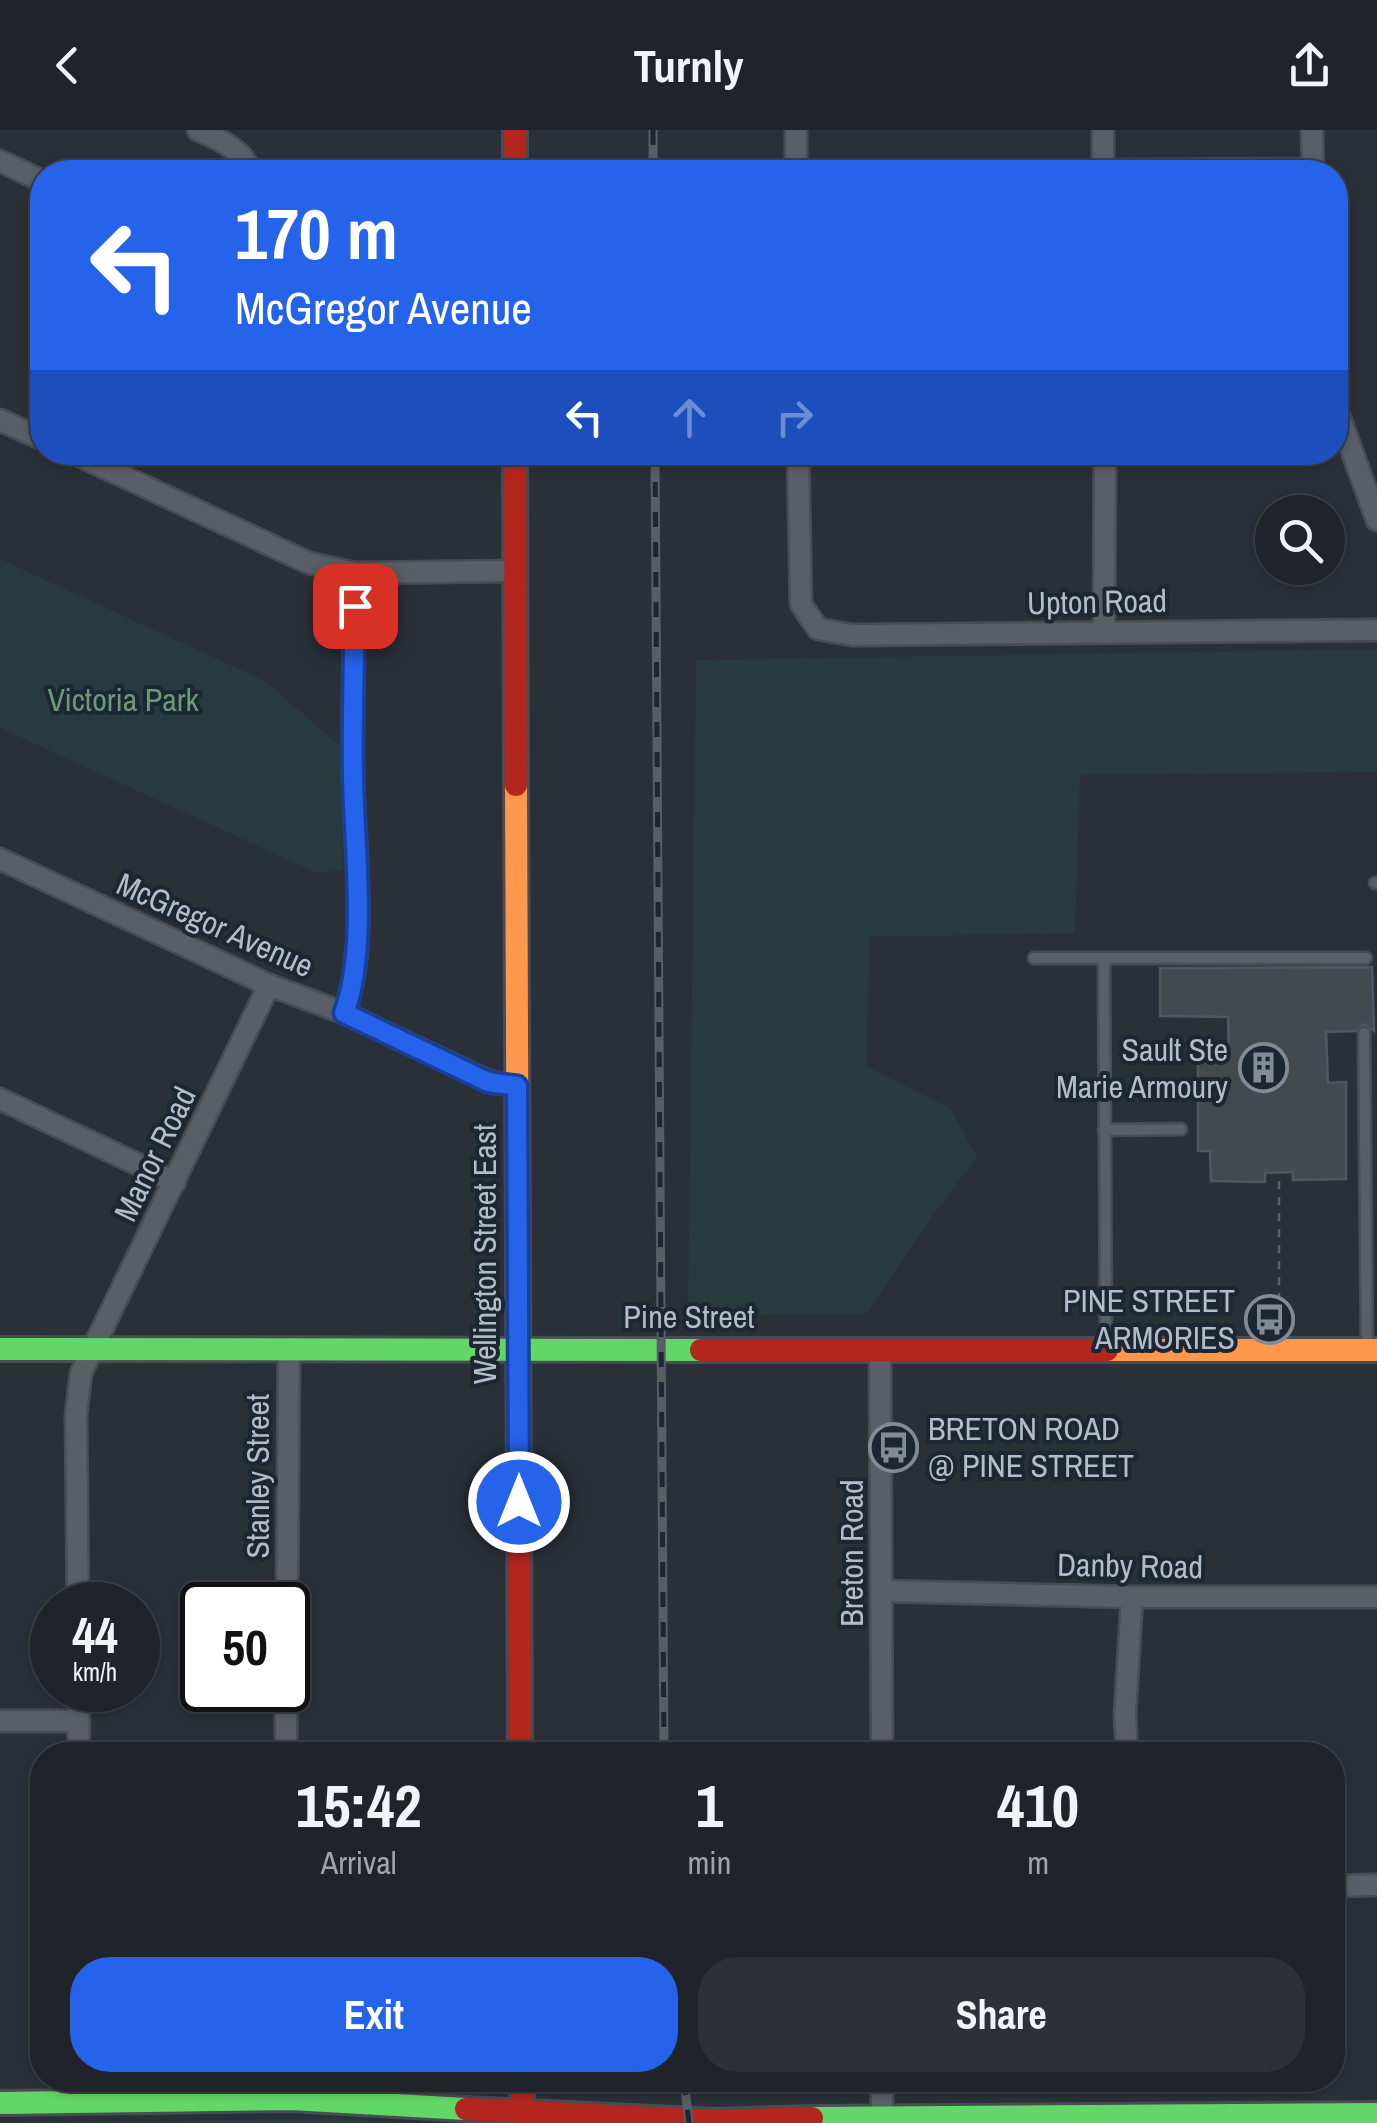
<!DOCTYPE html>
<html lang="en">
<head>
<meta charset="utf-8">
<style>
	:root { --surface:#20242a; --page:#2d3036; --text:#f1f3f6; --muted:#a2a4a8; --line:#3d4147; --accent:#2563eb }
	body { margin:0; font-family:"Archivo Narrow",sans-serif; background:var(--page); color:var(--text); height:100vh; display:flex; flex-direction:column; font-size:38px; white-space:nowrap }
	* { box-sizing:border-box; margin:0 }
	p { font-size:32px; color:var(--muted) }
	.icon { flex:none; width:55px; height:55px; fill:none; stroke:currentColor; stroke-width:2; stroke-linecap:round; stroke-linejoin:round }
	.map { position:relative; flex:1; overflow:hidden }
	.side { position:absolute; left:30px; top:1612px; width:1315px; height:350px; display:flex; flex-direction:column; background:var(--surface); border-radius:40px; box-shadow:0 2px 8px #0004,0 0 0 2px var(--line) }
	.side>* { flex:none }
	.top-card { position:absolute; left:30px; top:30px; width:1318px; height:305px; border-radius:40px; box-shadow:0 2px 8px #0004,0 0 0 2px var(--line); background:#2563eb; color:#fff; overflow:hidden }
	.buttons { position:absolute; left:1255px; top:365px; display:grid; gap:20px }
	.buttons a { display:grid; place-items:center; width:90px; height:90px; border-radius:50%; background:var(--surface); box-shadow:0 2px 8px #0004,0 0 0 2px var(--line); font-size:50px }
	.speed { position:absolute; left:30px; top:1452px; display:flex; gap:20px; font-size:50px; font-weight:700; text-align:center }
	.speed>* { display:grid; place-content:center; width:130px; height:130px; border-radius:50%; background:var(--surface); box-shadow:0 2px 8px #0004,0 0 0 2px var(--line); line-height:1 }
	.speed small { font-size:25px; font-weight:400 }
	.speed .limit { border:5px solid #111; border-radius:15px; background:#fff; color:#111 }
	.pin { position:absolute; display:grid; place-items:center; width:85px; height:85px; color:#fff; margin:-42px; border-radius:20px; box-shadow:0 5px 15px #0006 }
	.me { position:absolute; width:110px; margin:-55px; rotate:0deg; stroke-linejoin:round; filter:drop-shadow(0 0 8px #0008) }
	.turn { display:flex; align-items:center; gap:35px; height:210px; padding:0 40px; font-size:45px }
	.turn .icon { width:130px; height:130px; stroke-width:2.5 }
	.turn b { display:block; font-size:70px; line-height:85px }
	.lanes { display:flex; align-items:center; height:95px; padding:0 40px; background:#0003; justify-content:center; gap:50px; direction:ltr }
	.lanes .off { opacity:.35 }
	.eta { display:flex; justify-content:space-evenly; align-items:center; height:170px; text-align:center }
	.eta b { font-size:60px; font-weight:700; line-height:70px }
	.action { display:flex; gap:20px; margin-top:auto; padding:20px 40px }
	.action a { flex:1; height:115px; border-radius:40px; background:var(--accent); color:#fff; font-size:40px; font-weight:700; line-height:115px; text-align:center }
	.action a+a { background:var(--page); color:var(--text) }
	header { display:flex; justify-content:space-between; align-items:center; height:130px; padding:0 40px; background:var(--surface); font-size:45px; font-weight:700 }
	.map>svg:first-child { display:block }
	.green { fill:#273a3e }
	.building { fill:#444950; stroke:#52575f; stroke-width:2.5 }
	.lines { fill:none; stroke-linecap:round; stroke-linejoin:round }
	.lane-casing { stroke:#484c53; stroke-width:15 }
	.street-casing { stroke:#484c53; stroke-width:25 }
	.fast-casing { stroke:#484c53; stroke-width:28 }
	.slow-casing { stroke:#484c53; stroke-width:28 }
	.jam-casing { stroke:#484c53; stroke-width:28 }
	.path { stroke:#5d636a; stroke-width:2.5; stroke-dasharray:8 8; stroke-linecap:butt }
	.lane { stroke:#5a5e66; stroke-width:10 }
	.street { stroke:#5a5e66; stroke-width:20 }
	.fast { stroke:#63d668; stroke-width:22 }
	.slow { stroke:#ff974d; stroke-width:22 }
	.jam { stroke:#b3261e; stroke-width:22 }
	.rail-casing { stroke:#595d64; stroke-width:9 }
	.rail { stroke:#1d2633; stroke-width:5; stroke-dasharray:15; stroke-linecap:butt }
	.route-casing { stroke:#184099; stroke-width:25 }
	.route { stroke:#2563eb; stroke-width:18 }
	.labels { text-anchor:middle; stroke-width:8; stroke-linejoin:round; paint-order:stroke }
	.street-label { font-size:32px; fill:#b4bcc9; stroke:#1d2633 }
	.park-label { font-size:32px; fill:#6b9a76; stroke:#1d2633 }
	.poi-label { font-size:32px; fill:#b4bcc9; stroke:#1d2633; text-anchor:end }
</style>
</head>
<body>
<header><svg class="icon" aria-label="back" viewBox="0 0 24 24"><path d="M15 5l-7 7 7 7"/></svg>Turnly<svg class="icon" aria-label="share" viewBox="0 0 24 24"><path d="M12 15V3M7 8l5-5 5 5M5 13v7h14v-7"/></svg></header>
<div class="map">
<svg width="1377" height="1993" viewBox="0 0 1377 1993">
	<rect width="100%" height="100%" fill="#2a3038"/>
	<path class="green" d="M0 429 265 551 341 617 343 740 317 743 0 598Z
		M1377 519V642L1080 645 1075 803 870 807 866 936 950 978 977 1027 932 1087 866 1184 688 1185 696 530Z
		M338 1988 403 1993H0Z"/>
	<path class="building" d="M1372 837 1374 901 1363 894 1356 901 1326 902 1328 953 1346 952V1049L1293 1050V1042L1265 1043V1052L1211 1051 1210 1021H1198V924H1229L1228 887 1160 886V838Z"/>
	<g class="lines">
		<defs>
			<path id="lane" d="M1375 753H1377
				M1034 828H1366
				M1104 829 1106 1218
				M1364 903 1367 1219
				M1104 1000 1181 999"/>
			<path id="street" d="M198 0C220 10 242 19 251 42
				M1312 0 1313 42
				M0 31 42 51
				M796 42 1313 39
				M796 42V0
				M1103 42V0
				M1335 275 1377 390
				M0 290 42 309
				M71 322 309 433 355 443 516 441
				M798 322 801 474 818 499 852 505 1377 500
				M1104 502 1105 322
				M0 729 269 855 344 883 488 951 517 956
				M344 883C369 819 354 714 353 645 352 577 354 510 355 443
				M0 969 175 1052
				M880 1221 882 1625
				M882 1461 1132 1467H1377
				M78 1475 76 1285 81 1243 269 855
				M287 1475 289 1218
				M78 1560 79 1625
				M0 1591H79
				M286 1625V1560
				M1127 1625 1125 1584 1132 1467
				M1332 1756 1377 1755
				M882 1950V1993"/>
			<path id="fast" d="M0 1219 701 1220
				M0 1973 291 1969 466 1979
				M812 1988 1377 1984"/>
			<path id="slow" d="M516 655 518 1140
				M1107 1220H1377"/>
			<path id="jam" d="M515 0V42
				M515 322 516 655
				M518 1140 520 1625
				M701 1220H1107
				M522 1950V1993
				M466 1979 715 1991 812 1988"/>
		</defs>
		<use href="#lane" class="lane-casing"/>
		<use href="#street" class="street-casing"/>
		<use href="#fast" class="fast-casing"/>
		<use href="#slow" class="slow-casing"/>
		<use href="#jam" class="jam-casing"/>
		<path class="path" d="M1279 1187V1043"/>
		<use href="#lane" class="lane"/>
		<use href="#street" class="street"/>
		<use href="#fast" class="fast"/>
		<use href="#slow" class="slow"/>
		<use href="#jam" class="jam"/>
		<defs>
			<path id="rail" d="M653 0V42
				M655 322 664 1625
				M684 1950 689 1993"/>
		</defs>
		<use href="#rail" class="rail-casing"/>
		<use href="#rail" class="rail"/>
	</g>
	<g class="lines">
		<defs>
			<path id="route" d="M355 476C354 533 352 590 353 646 354 714 368 820 344 883L488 952 517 956 519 1372"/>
		</defs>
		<use href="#route" class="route-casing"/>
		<use href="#route" class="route"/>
	</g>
	<defs>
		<symbol id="building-ring" viewBox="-11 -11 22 22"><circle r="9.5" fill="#1d2633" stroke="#848b96" stroke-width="1.5"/><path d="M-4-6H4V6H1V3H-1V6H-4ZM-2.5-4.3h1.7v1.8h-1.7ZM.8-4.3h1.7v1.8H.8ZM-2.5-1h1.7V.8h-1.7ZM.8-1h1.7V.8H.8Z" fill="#848b96"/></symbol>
		<symbol id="bus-ring" viewBox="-11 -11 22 22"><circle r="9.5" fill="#1d2633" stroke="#848b96" stroke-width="1.5"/><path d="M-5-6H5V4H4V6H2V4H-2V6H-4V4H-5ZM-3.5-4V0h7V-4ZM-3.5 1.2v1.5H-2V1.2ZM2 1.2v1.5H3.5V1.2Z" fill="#848b96"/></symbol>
	</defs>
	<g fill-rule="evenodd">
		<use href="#building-ring" x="1236" y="910" width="55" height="55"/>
		<use href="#bus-ring" x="1242" y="1162" width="55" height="55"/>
		<use href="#bus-ring" x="866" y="1290" width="55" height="55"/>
	</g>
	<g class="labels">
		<g class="street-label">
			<text transform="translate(1097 472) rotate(-1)" y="11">Upton Road</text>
			<text transform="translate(215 795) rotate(24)" y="11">McGregor Avenue</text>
			<text transform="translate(155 1024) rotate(-64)" y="11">Manor Road</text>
			<text transform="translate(485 1124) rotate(-90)" y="11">Wellington Street East</text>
			<text x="689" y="1198">Pine Street</text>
			<text transform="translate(258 1346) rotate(-90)" y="11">Stanley Street</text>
			<text transform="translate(852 1423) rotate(-90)" y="11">Breton Road</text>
			<text transform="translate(1130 1436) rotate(1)" y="11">Danby Road</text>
		</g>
		<g class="park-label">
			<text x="123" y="581">Victoria Park</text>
		</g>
		<g class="poi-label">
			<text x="1228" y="931">Sault Ste<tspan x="1228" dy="37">Marie Armoury</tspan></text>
			<text x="1235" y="1182">PINE STREET<tspan x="1235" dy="37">ARMORIES</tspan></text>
			<text x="928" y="1310" text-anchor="start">BRETON ROAD<tspan x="928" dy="37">@ PINE STREET</tspan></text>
		</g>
	</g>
</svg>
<div class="buttons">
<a><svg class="icon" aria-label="search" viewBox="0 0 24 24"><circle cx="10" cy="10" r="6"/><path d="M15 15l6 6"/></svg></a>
</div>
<div class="speed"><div>44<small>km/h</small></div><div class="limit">50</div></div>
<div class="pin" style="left:355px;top:476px;background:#d93025"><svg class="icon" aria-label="arrive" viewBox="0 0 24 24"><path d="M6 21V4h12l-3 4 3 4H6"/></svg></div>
<svg class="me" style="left:519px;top:1372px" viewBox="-20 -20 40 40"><circle r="17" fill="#2563eb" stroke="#fff" stroke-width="3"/><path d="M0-11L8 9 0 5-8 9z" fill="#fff"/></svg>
<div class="top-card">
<div class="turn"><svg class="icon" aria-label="left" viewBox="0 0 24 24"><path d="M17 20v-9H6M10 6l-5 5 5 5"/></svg><div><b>170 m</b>McGregor Avenue</div></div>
<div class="lanes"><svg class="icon" aria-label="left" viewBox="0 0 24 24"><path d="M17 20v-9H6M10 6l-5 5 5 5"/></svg><svg class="icon off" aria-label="ahead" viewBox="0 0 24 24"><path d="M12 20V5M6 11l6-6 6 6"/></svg><svg class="icon off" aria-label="right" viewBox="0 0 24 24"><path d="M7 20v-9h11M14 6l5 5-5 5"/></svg></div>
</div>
<section class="side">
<div class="eta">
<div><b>15:42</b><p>Arrival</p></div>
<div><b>1</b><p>min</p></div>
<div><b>410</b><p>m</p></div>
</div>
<div class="action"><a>Exit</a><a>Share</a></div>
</section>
</div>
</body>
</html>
